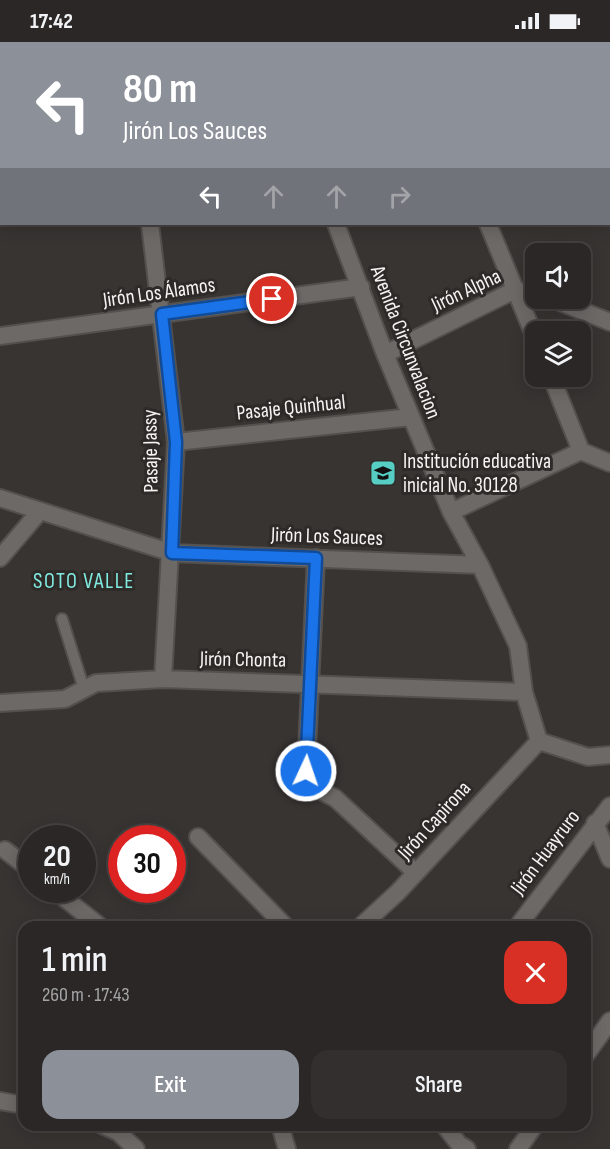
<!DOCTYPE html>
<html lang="en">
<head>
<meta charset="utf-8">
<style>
	:root { --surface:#2a2726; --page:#322f2e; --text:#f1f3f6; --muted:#a5a5a7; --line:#464443; --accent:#8c9099 }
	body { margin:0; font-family:"Sofia Sans Condensed",sans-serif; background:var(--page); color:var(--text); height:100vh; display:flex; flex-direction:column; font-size:22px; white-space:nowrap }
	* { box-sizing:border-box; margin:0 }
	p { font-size:20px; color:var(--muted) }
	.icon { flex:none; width:33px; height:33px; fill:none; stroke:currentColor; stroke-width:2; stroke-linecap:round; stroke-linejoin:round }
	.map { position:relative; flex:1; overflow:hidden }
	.details { position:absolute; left:18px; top:879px; width:573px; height:210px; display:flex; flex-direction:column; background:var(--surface); border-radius:18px; box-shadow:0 3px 15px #0003,0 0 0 2px var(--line) }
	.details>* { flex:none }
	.guide { position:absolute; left:0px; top:0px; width:610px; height:183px; box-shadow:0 3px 15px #0003,0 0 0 2px var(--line); background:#8c9099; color:#fff; overflow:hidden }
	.controls { position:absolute; left:525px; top:201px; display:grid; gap:12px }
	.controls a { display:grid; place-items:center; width:66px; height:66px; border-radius:12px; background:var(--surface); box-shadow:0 3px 15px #0003,0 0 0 2px var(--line); font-size:30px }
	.speed { position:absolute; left:18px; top:783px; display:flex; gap:12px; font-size:30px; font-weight:700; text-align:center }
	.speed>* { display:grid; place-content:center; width:78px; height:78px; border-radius:50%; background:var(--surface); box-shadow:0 3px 15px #0003,0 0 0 2px var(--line); line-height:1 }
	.speed small { font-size:15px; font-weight:400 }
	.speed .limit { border:9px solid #d22; background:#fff; color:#111 }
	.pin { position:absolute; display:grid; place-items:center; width:51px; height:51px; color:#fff; margin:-26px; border:3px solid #fff; border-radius:50%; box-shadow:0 2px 6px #0007 }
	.me { position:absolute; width:66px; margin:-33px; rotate:3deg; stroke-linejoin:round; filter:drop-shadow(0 0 4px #0008) }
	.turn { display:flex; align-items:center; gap:21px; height:126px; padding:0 24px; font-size:27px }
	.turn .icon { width:78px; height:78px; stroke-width:2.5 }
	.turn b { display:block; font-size:42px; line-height:51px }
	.lanes { display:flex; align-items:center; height:57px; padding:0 24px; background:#0003; justify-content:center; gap:30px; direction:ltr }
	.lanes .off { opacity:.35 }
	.round { display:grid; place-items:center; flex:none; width:63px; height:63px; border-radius:18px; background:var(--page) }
	.headline { display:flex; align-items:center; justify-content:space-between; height:102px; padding:0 24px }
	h1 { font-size:36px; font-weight:600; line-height:45px }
	.cta { display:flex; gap:12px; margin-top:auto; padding:12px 24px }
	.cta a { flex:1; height:69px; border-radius:18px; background:var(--accent); color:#fff; font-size:24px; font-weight:600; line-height:69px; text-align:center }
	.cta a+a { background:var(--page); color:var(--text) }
	.status { display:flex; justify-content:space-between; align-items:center; height:42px; padding:0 30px; background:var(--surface); direction:ltr }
	.status svg { height:16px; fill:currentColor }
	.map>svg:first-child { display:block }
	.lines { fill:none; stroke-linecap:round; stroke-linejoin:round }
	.service-casing { stroke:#53504e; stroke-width:14 }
	.minor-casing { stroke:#53504e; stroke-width:20 }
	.tertiary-casing { stroke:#53504e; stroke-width:20 }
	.service { stroke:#6d6966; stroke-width:10 }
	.minor { stroke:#6d6966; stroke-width:16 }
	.tertiary { stroke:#6d6966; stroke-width:16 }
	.route-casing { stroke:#114b97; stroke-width:15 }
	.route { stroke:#1a73e8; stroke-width:10 }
	.labels { text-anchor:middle; stroke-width:6; stroke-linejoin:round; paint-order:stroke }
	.street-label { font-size:21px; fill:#f6f4f2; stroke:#2e2a28 }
	.poi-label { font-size:21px; fill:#f6f4f2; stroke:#2e2a28; text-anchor:start }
	.neighbourhood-label { font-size:22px; letter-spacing:1.5px; fill:#82ebe1; stroke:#2e2a28 }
</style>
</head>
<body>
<div class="status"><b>17:42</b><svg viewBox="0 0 49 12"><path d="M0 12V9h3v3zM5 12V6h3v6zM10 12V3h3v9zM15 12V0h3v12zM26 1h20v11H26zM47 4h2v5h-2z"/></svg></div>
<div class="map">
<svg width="610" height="1107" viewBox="0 0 610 1107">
	<rect width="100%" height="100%" fill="#383432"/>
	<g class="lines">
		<defs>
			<path id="service" d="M62 577 84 647"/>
			<path id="minor" d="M258 0 259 2
				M83 2 85 0
				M490 2 491 0
				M0 10H2
				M0 170H2
				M150 182 176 400 163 637
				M336 182 385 312 451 470 480 523 518 604 524 650 539 699 588 715 610 713
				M488 182 536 298
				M550 256 610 280
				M0 294 361 245
				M385 312 515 248 536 253
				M551 334 581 409
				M176 400 411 375
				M581 409 610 421
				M0 456 172 511 480 523
				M451 470 581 409
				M0 516 40 469
				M316 516 306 729 317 747 335 756 416 831
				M0 661 65 657 96 641 163 637 524 650
				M595 781 610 817
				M198 795 286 885
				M5 808 32 829
				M54 848 101 885
				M360 885 398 850 539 699
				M517 885 610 764
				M585 1014 610 979
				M0 1059 24 1063
				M102 1083 118 1090 136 1107
				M280 1083 287 1107
				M444 1083 459 1102 467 1107
				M518 1107 535 1083"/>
			<path id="tertiary" d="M365 0 368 2
				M609 116H610"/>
		</defs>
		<use href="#service" class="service-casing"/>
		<use href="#minor" class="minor-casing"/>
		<use href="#tertiary" class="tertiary-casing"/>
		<use href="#service" class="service"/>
		<use href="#minor" class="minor"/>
		<use href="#tertiary" class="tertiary"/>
	</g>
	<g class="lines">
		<defs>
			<path id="route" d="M272 257 162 272 176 400 172 511 316 516 306 729"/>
		</defs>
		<use href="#route" class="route-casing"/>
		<use href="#route" class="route"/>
	</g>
	<defs>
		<symbol id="school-square" viewBox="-11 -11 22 22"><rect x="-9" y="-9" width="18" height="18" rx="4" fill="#56cec3" stroke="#2e2a28"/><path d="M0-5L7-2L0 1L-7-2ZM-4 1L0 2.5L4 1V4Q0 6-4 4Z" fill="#111"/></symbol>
	</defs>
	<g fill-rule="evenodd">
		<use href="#school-square" x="368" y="416" width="30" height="30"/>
	</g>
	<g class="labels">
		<g class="street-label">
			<text transform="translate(466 248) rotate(-25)" y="7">Jirón Alpha</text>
			<text transform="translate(159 250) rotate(-8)" y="7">Jirón Los Álamos</text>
			<text transform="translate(406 300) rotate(69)" y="7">Avenida Circunvalacion</text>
			<text transform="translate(291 365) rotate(-6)" y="7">Pasaje Quinhual</text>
			<text transform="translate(150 409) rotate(-91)" y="7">Pasaje Jassy</text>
			<text transform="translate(327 494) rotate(2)" y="7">Jirón Los Sauces</text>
			<text transform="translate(243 617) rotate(1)" y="7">Jirón Chonta</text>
			<text transform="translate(434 778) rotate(-48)" y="7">Jirón Capirona</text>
			<text transform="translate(545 810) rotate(-53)" y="7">Jirón Huayruro</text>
		</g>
		<g class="poi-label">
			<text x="403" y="426">Institución educativa<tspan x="403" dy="24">inicial No. 30128</tspan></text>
		</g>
		<g class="neighbourhood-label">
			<text x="84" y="546">SOTO VALLE</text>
		</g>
	</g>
</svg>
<div class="controls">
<a><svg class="icon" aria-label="sound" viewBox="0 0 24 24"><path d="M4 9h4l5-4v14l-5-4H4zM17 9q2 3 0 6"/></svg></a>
<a><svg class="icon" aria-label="layers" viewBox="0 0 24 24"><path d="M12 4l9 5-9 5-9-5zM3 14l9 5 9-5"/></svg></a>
</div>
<div class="speed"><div>20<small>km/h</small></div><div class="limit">30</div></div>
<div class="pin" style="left:272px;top:257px;background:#d93025"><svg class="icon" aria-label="arrive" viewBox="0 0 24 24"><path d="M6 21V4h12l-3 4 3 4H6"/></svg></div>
<svg class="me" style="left:306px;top:729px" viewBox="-20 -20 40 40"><circle r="17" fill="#1a73e8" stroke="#fff" stroke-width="3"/><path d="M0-11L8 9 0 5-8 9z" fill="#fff"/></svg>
<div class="guide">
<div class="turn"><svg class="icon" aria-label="left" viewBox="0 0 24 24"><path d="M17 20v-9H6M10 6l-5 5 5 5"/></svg><div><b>80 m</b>Jirón Los Sauces</div></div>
<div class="lanes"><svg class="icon" aria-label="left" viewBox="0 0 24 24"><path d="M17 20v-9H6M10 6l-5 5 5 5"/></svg><svg class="icon off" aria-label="ahead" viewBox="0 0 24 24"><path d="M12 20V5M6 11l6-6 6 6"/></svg><svg class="icon off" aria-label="ahead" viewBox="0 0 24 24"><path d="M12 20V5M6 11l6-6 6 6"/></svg><svg class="icon off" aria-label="right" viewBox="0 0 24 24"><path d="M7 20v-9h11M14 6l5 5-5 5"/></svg></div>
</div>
<section class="details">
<div class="headline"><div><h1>1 min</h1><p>260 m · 17:43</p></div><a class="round" style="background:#d93025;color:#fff"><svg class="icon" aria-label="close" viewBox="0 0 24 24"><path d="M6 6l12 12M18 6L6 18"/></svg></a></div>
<div class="cta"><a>Exit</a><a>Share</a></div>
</section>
</div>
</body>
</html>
